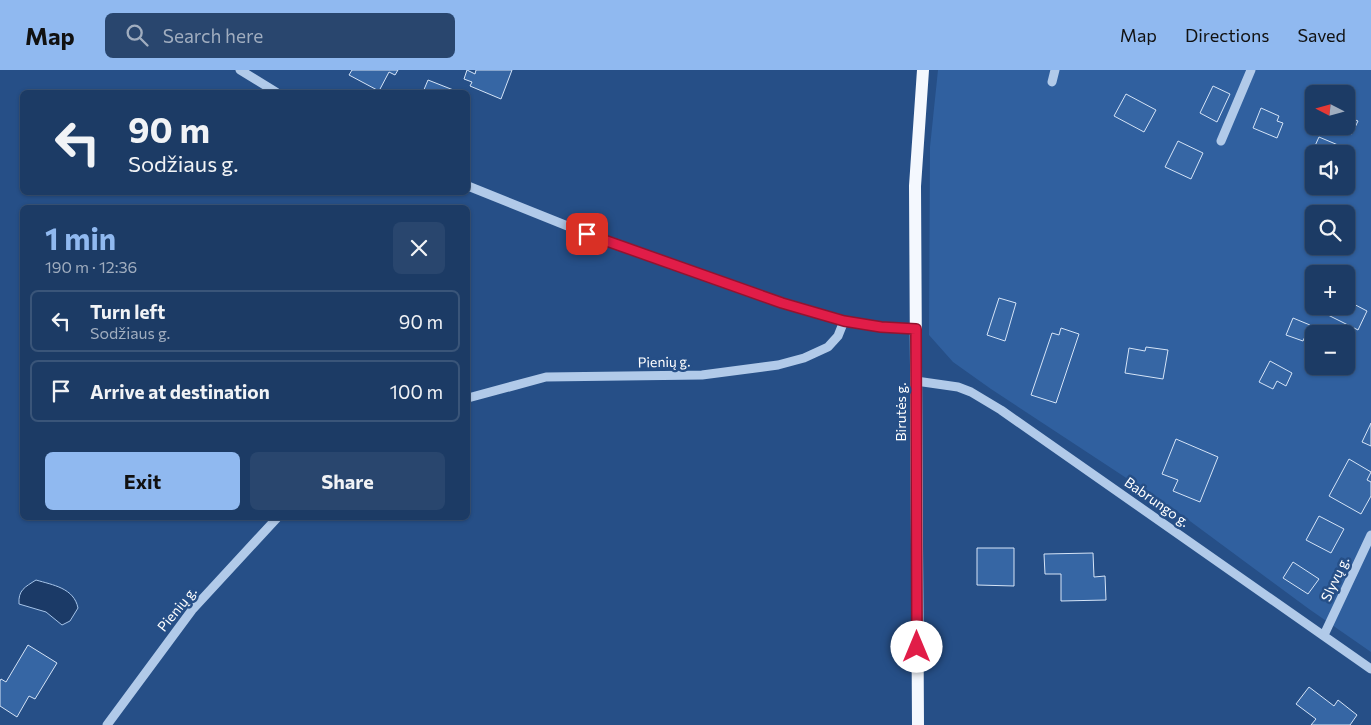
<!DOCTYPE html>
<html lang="en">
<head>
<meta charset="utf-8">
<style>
	:root { --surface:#1c3b65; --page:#29466e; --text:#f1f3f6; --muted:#a0adbf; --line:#3a5579; --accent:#90b9f0 }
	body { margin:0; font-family:Commissioner,sans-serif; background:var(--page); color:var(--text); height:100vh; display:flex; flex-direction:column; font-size:19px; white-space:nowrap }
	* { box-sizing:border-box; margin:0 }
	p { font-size:16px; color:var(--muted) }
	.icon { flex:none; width:28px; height:28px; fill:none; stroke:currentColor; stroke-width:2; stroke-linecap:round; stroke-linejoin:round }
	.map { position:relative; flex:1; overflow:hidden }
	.panel { position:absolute; left:20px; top:135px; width:450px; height:315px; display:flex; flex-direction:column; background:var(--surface); border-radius:8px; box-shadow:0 1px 4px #0004,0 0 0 1px var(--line) }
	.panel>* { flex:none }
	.hud { position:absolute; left:20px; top:20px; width:450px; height:105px; border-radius:8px; box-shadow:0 1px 4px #0004,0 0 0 1px var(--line); background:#1c3b65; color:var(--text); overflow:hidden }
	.needle { width:32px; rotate:276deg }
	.controls { position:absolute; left:1305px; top:15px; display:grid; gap:10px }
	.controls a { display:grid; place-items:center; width:50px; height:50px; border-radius:8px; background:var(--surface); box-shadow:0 1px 4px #0004,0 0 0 1px var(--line); font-size:25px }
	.pin { position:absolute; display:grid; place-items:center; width:42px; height:42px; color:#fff; margin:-21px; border-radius:10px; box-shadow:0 2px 8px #0006 }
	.me { position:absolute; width:55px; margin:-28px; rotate:0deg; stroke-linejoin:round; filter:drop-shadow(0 0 4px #0008) }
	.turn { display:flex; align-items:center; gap:18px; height:105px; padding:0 25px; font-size:22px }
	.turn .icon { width:65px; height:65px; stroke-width:2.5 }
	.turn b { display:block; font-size:35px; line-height:42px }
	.round { display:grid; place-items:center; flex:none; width:52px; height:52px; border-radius:8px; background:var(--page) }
	.summary { display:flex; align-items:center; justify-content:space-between; height:85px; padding:0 25px }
	h1 { font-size:30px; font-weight:700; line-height:38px; color:var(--accent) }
	.action { display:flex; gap:10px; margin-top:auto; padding:10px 25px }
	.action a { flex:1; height:58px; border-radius:8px; background:var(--accent); color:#111; font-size:20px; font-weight:700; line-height:58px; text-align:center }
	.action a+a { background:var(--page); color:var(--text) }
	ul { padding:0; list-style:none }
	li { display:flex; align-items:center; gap:15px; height:62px; margin:0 10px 8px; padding:0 15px; border:2px solid var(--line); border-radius:8px }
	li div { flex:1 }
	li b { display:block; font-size:19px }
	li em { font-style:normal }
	header { display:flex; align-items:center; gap:30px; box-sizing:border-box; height:70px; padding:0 25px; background:var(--accent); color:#111 }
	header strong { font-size:24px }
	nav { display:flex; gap:28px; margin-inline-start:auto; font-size:18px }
	.search { width:350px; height:45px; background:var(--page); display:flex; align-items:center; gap:12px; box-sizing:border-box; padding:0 18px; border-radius:8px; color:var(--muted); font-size:19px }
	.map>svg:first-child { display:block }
	.green { fill:#30609f; fill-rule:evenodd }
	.water { fill:#1b3a67; stroke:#a6c4e9 }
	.building { fill:#3666a4; stroke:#d5e4f7 }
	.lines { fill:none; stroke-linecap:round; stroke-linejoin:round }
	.minor { stroke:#b1cae9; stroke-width:9 }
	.major { stroke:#f4f8fe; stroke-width:12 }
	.route-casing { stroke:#92132f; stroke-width:12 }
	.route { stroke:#e11d48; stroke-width:9 }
	.labels { text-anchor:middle; stroke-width:5; stroke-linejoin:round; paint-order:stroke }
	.street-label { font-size:14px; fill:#fff; stroke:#264f87 }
</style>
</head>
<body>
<header>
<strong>Map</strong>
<div class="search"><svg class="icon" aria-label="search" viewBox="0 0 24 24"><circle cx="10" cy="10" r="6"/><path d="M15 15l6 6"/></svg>Search here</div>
<nav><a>Map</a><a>Directions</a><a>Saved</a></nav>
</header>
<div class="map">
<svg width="1371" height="655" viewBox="0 0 1371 655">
	<rect width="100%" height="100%" fill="#264f87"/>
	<path class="green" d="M938 0H1371V582L1309 539 1175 440 991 319 953 292 929 265 930 77ZM1314 24H1346V56H1314ZM1314 84H1346V116H1314ZM1314 144H1346V176H1314ZM1314 204H1346V236H1314ZM1314 264H1346V296H1314Z"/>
	<path class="water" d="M36 510C53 515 74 518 78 538L70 551 62 555 46 542 19 534C18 520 25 517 36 510Z"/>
	<path class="building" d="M352 0H398L395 5 389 2 379 21 349 5Z
		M467 0 475 4 476 0H512L501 29 470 16 472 12 464 9Z
		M428 10 456 21V22H423Z
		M1213 16 1230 24 1217 52 1200 43Z
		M1126 24 1156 40 1144 62 1114 46Z
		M1261 38 1279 46 1277 51 1283 53 1277 68 1253 58Z
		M1348 47 1358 51 1352 64 1342 60 1344 56H1346Z
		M1319 67 1338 75 1334 84H1314V93L1308 91Z
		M1178 71 1203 83 1191 109 1165 97Z
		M999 228 1016 233 1005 271 987 265Z
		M1346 230 1367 241 1358 260 1320 241 1322 236H1346Z
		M1293 248 1310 255 1303 271 1286 265Z
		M1061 258 1079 264 1056 333 1031 325 1052 263 1059 265Z
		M1146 277 1168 280 1163 309 1125 303 1129 278 1145 281Z
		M1270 291 1292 303 1286 316 1277 311 1273 319 1259 312Z
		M1371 353V376L1362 372Z
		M1176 369 1218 387 1200 432 1173 421 1178 410 1162 404Z
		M1349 389 1371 402 1367 410 1371 412V426L1361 444 1329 426Z
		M1319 446 1344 459 1331 483 1306 470Z
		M977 478H1014V516L977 515Z
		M1093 483 1094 507 1105 506 1106 530 1061 531V504H1045L1044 484Z
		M1293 492 1319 509 1308 524 1283 508Z
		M28 575 57 593 35 629 29 626 17 647 0 636V611L1 609 6 612Z
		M1309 617 1334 636 1338 630 1357 645 1350 655H1311L1316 649 1296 634Z"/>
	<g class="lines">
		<path class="minor" d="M240 0 276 22
			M1052 12 1055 0
			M1221 71 1251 0
			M468 116 570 157 782 233 844 251 881 257 916 259
			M916 311 958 317 971 322 1001 340 1371 599
			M468 328 546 307 702 305 778 295 804 288 828 277 838 266 844 251
			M1324 565 1371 465
			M107 655 192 540 277 448"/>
		<path class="major" d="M918 655 915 116 923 0"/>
	</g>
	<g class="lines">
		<defs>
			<path id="route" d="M587 164 782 233 844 251 881 257 916 259 917 577"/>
		</defs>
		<use href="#route" class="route-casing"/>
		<use href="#route" class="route"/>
	</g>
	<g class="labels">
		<g class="street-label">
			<text transform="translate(664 292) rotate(-1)" y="5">Pienių g.</text>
			<text transform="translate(901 342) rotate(-90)" y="5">Birutės g.</text>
			<text transform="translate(1157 432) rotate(35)" y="5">Babrungo g.</text>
			<text transform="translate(1335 509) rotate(-65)" y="5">Slyvų g.</text>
			<text transform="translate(177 539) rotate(-51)" y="5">Pienių g.</text>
		</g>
	</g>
</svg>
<div class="controls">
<a><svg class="needle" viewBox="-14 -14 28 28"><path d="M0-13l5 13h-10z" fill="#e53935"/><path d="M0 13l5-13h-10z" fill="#a0adbf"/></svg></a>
<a><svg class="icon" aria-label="sound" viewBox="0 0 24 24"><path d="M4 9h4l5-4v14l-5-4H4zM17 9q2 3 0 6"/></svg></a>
<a><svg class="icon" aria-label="search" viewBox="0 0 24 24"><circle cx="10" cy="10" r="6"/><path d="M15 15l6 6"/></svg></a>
<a>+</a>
<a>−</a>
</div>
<div class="pin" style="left:587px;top:164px;background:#d93025"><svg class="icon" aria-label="arrive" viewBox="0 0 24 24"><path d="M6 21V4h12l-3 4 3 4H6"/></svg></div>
<svg class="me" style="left:917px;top:577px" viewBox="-20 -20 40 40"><circle r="19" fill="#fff"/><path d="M0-13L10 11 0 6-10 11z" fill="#e11d48"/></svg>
<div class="hud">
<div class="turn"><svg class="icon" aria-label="left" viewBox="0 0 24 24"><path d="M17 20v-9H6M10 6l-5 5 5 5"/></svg><div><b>90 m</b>Sodžiaus g.</div></div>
</div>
<section class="panel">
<div class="summary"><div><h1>1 min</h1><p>190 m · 12:36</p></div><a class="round"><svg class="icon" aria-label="close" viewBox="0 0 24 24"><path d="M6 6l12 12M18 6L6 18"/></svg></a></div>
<ul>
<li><svg class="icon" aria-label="left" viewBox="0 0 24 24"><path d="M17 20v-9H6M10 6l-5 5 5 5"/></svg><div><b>Turn left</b><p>Sodžiaus g.</p></div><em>90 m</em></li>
<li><svg class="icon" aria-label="arrive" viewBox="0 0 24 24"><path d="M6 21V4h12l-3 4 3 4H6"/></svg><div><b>Arrive at destination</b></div><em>100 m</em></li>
</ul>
<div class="action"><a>Exit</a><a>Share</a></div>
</section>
</div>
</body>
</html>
